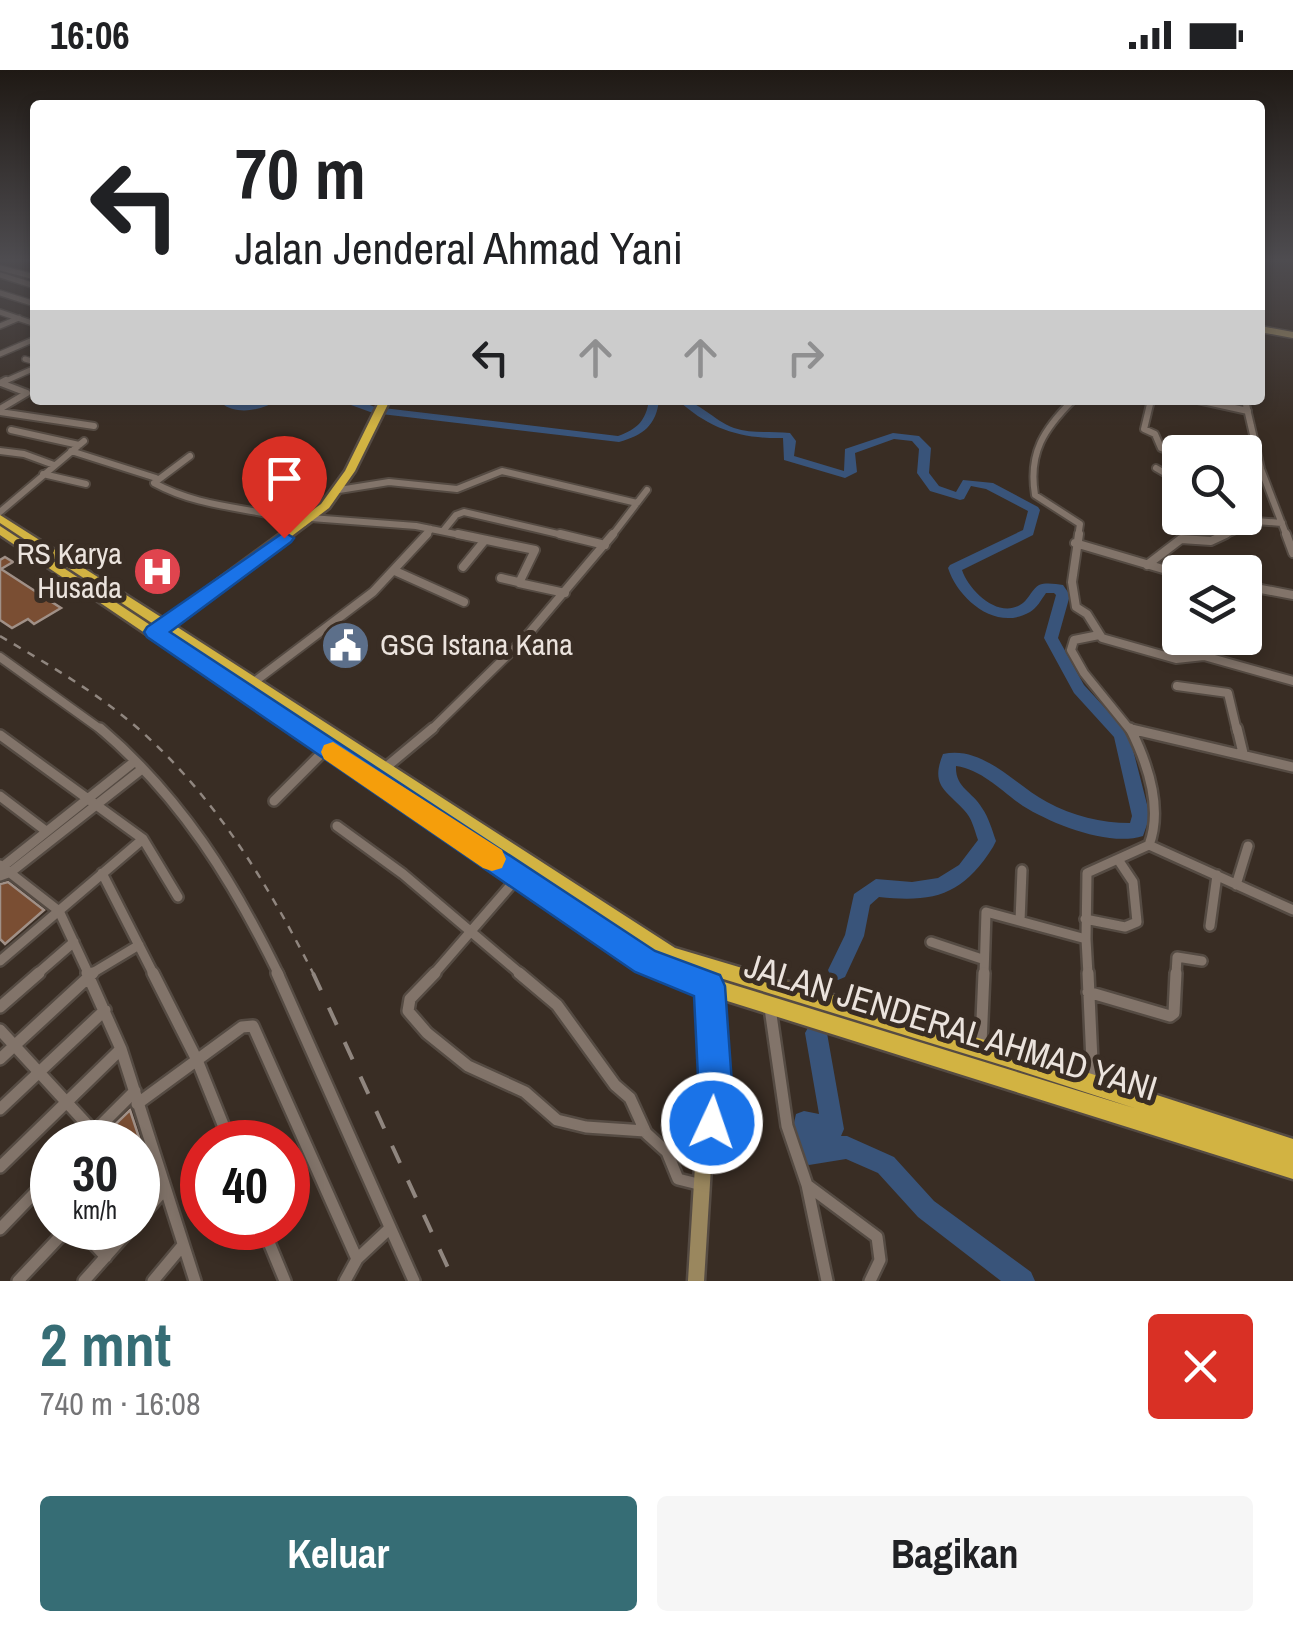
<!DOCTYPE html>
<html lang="id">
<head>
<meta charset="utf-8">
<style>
	:root { --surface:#fff; --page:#f6f6f6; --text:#202124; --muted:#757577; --accent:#366d75 }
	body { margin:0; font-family:"Archivo Narrow",sans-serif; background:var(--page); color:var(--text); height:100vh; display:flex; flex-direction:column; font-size:38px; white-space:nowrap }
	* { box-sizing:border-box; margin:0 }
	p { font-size:32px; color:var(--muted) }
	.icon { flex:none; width:55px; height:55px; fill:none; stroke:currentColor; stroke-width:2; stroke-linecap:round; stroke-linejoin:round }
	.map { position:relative; height:1211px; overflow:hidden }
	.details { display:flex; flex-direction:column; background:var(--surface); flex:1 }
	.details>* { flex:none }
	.top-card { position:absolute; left:30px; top:30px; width:1235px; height:305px; border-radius:10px; box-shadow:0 5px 15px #0003; background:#fff; color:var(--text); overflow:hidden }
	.buttons { position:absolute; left:1162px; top:365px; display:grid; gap:20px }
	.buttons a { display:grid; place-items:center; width:100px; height:100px; border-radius:10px; background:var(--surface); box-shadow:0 5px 15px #0003; font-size:50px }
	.speed { position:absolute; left:30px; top:1050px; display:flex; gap:20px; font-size:50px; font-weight:700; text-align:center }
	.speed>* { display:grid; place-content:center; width:130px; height:130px; border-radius:50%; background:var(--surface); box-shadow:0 5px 15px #0003; line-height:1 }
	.speed small { font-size:25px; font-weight:400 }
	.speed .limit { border:15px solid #d22; background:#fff; color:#111 }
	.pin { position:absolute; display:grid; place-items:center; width:85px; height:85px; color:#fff; margin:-102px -42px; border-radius:50% 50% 50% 0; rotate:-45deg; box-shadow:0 0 10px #0007 }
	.pin .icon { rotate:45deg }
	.me { position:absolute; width:110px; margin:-55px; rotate:3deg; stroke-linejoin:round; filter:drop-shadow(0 0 8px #0008) }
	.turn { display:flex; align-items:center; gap:35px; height:210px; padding:0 40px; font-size:45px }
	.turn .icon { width:130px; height:130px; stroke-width:2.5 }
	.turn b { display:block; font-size:70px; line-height:85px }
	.lanes { display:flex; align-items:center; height:95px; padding:0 40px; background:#0003; justify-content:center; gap:50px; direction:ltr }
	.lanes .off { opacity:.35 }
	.round { display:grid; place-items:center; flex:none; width:105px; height:105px; border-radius:10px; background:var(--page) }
	.summary { display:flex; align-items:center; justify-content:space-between; height:170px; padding:0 40px }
	h1 { font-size:60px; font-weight:800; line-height:75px; color:var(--accent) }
	.primary-button { display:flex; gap:20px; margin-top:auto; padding:20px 40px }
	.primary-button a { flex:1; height:115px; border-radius:10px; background:var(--accent); color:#fff; font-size:40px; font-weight:800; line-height:115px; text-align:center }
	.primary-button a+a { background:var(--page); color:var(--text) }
	.status { display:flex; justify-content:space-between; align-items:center; height:70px; padding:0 50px; background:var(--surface); direction:ltr }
	.status svg { height:28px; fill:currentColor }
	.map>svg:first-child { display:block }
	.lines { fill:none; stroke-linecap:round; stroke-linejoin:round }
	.river { fill:#39547a; fill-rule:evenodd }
	.building { fill:#7a4e33; stroke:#a09087; stroke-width:2.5 }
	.street-far4-casing { stroke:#554b43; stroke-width:8 }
	.street-far3-casing { stroke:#554b43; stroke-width:10 }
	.street-far2-casing { stroke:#554b43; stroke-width:12 }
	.street-far1-casing { stroke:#554b43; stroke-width:14 }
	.street-casing { stroke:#554b43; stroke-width:16 }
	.secondary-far1-casing { stroke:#554b43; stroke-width:9 }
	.secondary-casing { stroke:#554b43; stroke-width:21 }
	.highway-casing { stroke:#554b43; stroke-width:5 }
	.street-far4 { stroke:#82746a; stroke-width:5 }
	.street-far3 { stroke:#82746a; stroke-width:6 }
	.street-far2 { stroke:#82746a; stroke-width:8 }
	.street-far1 { stroke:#82746a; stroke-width:9 }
	.street { stroke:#82746a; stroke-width:11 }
	.secondary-far1 { stroke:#9a875e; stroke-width:6 }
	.secondary { stroke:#9a875e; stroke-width:16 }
	.highway { fill:#d2b342; fill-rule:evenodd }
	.rail-far1 { stroke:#90867f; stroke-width:2.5; stroke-dasharray:8 8; stroke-linecap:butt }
	.rail { stroke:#90867f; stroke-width:4; stroke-dasharray:19 19; stroke-linecap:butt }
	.route { fill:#1a73e8; stroke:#114b97; stroke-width:2.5 }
	.slow { fill:#f59e0b }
	.labels { text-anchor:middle; stroke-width:10; stroke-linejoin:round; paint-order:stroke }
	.poi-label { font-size:30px; fill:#ebe3dd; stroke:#392d24; text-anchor:end }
	.near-street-label { font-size:35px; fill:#ebe3dd; stroke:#392d24 }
</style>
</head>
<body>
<div class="status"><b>16:06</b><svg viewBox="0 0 49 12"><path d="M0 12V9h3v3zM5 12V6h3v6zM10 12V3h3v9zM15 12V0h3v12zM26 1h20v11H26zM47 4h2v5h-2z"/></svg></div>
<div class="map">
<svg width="1293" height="1211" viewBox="0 0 1293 1211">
	<rect width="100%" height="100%" fill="#392d24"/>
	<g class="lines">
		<path class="river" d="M223 330H233L232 332C247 338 263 330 279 330 261 340 238 346 221 333Z
			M306 330H356L375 337 618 366C638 359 646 350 649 330H659C656 356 643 365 619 372L373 343 351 335 311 333Z
			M678 330C699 330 714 351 734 358 752 364 772 361 790 363L796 371 794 386 844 401 845 379 893 363 919 366 931 378 929 403 939 416 956 422 963 410 993 413 1038 437 1040 440 1033 465 962 500C969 521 1000 551 1023 533 1029 528 1033 518 1039 515 1046 512 1056 514 1063 515L1070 525 1058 568 1084 615 1129 664 1150 746 1143 766C1109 777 1052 754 1023 736 1001 721 983 700 956 696 955 718 972 721 982 738 989 748 992 760 996 771L993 777C963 825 934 833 879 827L870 835 864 866 845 907 838 910 831 907 828 900 845 865 854 824 876 809 912 812 938 808 959 795 978 770C974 759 972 748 964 740 946 720 930 716 943 684 983 675 1015 715 1047 732 1073 746 1101 753 1130 753L1132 746 1114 667 1074 623 1044 568 1056 525 1054 523H1046C1041 530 1037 538 1030 542 996 562 958 529 948 498L950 495 1023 460 1028 441 986 419 971 416 964 429 960 430 930 421 917 403 919 379 912 371 894 369 855 383 857 402 845 408 784 390 783 368C741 369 709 359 678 330Z
			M816 952 823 956 827 963 844 1059 841 1066H847L894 1087 934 1131 1031 1202 1035 1211H1001L918 1147 878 1103 846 1089 809 1095 801 1091 790 1070 796 1044 804 1041 819 1044 805 963 809 956Z"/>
	</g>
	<path class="building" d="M5 487 13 492 1 499 61 538 34 554 28 549 12 558 0 550V490Z
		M8 812 44 840 5 874 0 869V814Z
		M130 1040 155 1116 138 1136V1072H97Z"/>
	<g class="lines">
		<defs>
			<path id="street-far4" d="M30 189 35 190
				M0 198 35 207
				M0 205 35 216
				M0 223 35 234
				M0 242 35 254
				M0 256 19 248
				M0 284 35 269
				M25 289 35 292
				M1 313 35 298"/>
			<path id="street-far3" d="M0 313 6 310
				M1073 330C1044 359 1028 383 1035 425L1080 454 1078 467
				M1151 330 1144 359 1155 364 1161 378 1180 385
				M1198 330 1248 341
				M1245 330 1261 399 1287 467
				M0 339 27 323 1 313
				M0 342 94 356
				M11 360 79 375
				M0 381 24 384 54 395
				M71 381 156 408
				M190 386 154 413C204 440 251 436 304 453
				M1245 396 1261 399
				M1156 398 1180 412
				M43 404 86 414
				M339 420 389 412 457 419 502 401 637 433
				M0 442 84 371
				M311 448 416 456 470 467
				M443 461 456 445 464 442 571 467
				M425 467 431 459
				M611 467 647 420
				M1220 467 1256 451 1282 453"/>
			<path id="street-far2" d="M458 464 535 480 519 513 565 523
				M560 464 605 475
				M1079 464 1072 512 1076 537 1087 544 1102 568 1176 589 1204 586 1293 611
				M1286 464 1293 483
				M1075 473 1180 504
				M1147 495 1181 469 1211 471 1226 464
				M463 497 485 470
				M395 501 464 532
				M501 508 518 512
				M1245 516 1293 525
				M1099 565 1074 570 1071 580 1084 603 1131 661
				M0 587 103 661
				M254 612 373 522 427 464
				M1177 616 1228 623 1237 661
				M1131 659 1139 661
				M430 661 525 568 613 464"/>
			<path id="street-far1" d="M100 658C181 727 233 811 279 905
				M1130 658C1147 692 1163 738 1149 775
				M1237 658 1243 683
				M1131 659 1293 697
				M0 665 143 769 178 827
				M385 698 433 658
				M0 726 46 761
				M274 731 327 678
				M337 756 403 804 522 905
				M0 795 59 841 89 905
				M1 798 134 692
				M102 803 154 905
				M0 806 11 802 142 699
				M1236 815 1248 776
				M1085 849 1125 857 1137 852 1133 812 1119 791
				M1020 851 1022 800
				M1210 856 1217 805
				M1086 869 1088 905
				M931 872 982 889
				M0 891 143 769
				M36 905 74 872
				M89 905 139 875
				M433 905 517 808
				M984 905 986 842 1086 869 1087 803 1149 775 1293 840
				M1176 905 1177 887 1202 891"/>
			<path id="street" d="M87 903 121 979 195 1211
				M153 903 197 990 230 1072
				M277 903 414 1211
				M435 903 410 929 408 941 427 963 468 996 525 1022 557 1050 586 1057 645 1061
				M519 903 557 935 615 1015 630 1028 646 1063 667 1082 678 1109 702 1115
				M1088 903 1093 1014
				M1088 922 1170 946 1174 943 1176 903
				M0 937 39 903
				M770 938 787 1056 807 1115 827 1211
				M0 960 94 1062
				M981 974 984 903
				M0 989 93 903
				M137 1034 242 957 253 956 357 1189
				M0 1039 105 940
				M84 1072 135 1021
				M0 1097 121 979
				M807 1115 877 1167 880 1190 870 1211
				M41 1117 52 1129
				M138 1150 165 1119
				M79 1158 106 1187
				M263 1158 285 1211
				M0 1159 52 1105
				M18 1211 68 1158
				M84 1211 131 1158
				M153 1211 183 1175
				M345 1211 357 1189 389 1159"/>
			<path id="secondary-far1" d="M1260 259 1293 265"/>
			<path id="secondary" d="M696 1211 704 1080 716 1039 709 916"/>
			<path id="highway" d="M380 330H390L355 401 329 438 174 555 675 878 1005 976 1293 1069V1109L673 914 640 898 0 465V456L652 886 675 897 1134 1038 1005 996 665 891 0 453V445L164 549 321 434 345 401Z"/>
		</defs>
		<use href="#street-far4" class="street-far4-casing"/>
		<use href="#street-far3" class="street-far3-casing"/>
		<use href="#street-far2" class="street-far2-casing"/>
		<use href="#street-far1" class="street-far1-casing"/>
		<use href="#street" class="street-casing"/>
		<use href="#secondary-far1" class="secondary-far1-casing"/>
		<use href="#secondary" class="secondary-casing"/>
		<use href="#highway" class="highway-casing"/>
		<use href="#street-far4" class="street-far4"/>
		<use href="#street-far3" class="street-far3"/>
		<use href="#street-far2" class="street-far2"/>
		<use href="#street-far1" class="street-far1"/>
		<use href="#street" class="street"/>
		<use href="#secondary-far1" class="secondary-far1"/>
		<use href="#secondary" class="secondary"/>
		<use href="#highway" class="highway"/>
		<path class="rail-far1" d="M0 566C49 595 98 623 141 661 216 728 269 816 314 905"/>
		<path class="rail" d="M313 903 454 1211"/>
	</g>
	<linearGradient id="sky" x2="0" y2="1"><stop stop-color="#1f1914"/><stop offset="0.53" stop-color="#4e4c50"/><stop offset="1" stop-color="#4e4c50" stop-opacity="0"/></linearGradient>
	<rect width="1293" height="358" fill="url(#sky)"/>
	<path class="route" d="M284 462 294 468 291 472 170 562 655 881 720 905 725 916 733 1028 724 1065 712 1070 700 1065 695 1053 699 1028 694 926 635 902 147 567 144 562 147 557Z"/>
	<path class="slow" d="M333 672 502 780 506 789 502 798 492 801 483 798 324 689 321 682 324 675Z"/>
	<defs>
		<symbol id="hospital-disc" viewBox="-11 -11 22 22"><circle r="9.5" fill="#e0444e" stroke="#392d24"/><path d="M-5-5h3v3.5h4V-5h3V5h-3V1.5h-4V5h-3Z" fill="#fff"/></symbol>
		<symbol id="civic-disc" viewBox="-11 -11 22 22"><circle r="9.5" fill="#5c6f8a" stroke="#392d24"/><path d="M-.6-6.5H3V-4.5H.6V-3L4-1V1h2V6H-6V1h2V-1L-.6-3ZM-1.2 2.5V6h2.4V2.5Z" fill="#fff"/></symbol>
	</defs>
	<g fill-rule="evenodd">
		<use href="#hospital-disc" x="130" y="474" width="55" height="55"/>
		<use href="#civic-disc" x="318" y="548" width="55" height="55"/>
	</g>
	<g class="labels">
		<g class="poi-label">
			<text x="122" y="494">RS Karya<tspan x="122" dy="34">Husada</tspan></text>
			<text x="380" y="585" text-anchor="start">GSG Istana Kana</text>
		</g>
		<g class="near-street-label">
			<text transform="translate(951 957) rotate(17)" y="12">JALAN JENDERAL AHMAD YANI</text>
		</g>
	</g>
</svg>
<div class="buttons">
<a><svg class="icon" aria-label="search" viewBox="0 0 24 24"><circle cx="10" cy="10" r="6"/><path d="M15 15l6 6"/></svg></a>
<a><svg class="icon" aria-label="layers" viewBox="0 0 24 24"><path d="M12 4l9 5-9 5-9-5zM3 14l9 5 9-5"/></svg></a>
</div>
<div class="speed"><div>30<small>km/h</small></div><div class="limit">40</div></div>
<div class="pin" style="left:284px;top:468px;background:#d93025"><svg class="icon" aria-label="arrive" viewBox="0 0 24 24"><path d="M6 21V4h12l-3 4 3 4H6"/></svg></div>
<svg class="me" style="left:712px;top:1053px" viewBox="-20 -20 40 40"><circle r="17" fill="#1a73e8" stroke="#fff" stroke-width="3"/><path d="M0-11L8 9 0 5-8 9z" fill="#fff"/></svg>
<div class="top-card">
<div class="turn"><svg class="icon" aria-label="left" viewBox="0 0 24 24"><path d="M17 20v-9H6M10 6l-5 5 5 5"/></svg><div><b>70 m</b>Jalan Jenderal Ahmad Yani</div></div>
<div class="lanes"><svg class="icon" aria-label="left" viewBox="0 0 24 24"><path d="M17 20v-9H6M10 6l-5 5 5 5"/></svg><svg class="icon off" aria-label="ahead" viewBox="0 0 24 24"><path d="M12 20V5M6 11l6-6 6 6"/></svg><svg class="icon off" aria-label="ahead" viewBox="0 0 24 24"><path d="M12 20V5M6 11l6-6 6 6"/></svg><svg class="icon off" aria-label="right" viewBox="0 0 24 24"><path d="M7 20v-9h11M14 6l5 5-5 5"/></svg></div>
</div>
</div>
<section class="details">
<div class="summary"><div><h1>2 mnt</h1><p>740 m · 16:08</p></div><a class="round" style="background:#d93025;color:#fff"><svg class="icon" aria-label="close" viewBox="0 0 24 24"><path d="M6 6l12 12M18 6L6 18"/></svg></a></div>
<div class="primary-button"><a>Keluar</a><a>Bagikan</a></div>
</section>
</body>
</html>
